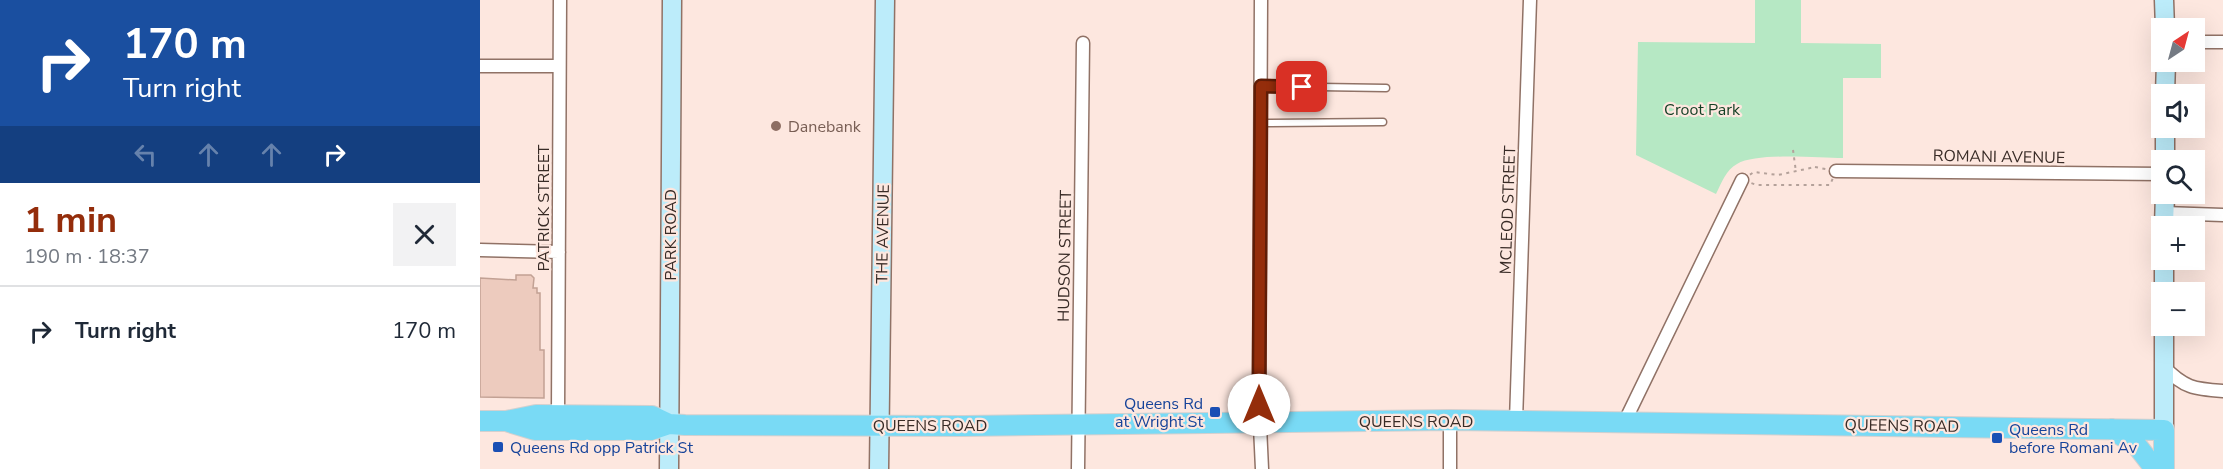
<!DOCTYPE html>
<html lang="en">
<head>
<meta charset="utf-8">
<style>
	:root { --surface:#fff; --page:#f2f2f3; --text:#1f2937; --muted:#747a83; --line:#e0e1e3; --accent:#942d0b }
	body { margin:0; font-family:"Nunito Sans",sans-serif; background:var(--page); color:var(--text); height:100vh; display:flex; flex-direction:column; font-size:22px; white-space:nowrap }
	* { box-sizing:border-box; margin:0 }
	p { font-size:20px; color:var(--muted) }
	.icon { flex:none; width:33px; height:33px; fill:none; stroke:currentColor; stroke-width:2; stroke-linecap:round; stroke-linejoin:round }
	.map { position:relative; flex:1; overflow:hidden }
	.drawer { display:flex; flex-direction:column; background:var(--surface); width:480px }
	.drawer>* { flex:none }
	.hud { background:#1a4fa0; color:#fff; overflow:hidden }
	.needle { width:39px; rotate:36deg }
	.tools { position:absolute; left:1671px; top:18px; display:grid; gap:12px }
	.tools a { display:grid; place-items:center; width:54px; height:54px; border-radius:0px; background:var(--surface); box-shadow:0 6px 24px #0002; font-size:30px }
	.pin { position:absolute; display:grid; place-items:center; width:51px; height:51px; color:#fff; margin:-26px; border-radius:12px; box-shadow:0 3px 9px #0006 }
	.me { position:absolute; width:66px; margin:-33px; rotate:0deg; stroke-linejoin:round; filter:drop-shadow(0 0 4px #0008) }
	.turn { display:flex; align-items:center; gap:21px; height:126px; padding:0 24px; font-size:27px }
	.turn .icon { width:78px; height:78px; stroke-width:2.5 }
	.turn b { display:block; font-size:42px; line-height:51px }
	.lanes { display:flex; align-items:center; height:57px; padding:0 24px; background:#0003; justify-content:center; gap:30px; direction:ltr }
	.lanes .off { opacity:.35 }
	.round { display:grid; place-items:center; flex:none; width:63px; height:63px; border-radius:0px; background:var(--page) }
	.head { display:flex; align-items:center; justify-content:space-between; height:102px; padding:0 24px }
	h1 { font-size:36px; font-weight:700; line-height:45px; color:var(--accent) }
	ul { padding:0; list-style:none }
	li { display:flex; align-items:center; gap:18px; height:90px; padding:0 24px; border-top:2px solid var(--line) }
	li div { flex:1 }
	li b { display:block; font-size:22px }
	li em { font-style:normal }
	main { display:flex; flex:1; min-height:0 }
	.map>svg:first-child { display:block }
	.green { fill:#b6e8c4 }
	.building { fill:#edcbbe; stroke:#c2a194; stroke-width:1.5 }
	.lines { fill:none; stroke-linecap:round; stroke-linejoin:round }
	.lane-casing { stroke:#907266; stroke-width:9 }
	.street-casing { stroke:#907266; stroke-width:15 }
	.secondary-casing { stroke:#907266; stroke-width:21 }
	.primary-casing { stroke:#d3d0cf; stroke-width:22 }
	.path { stroke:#b4a19a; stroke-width:2; stroke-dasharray:3 4.5; stroke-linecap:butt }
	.lane { stroke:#fff; stroke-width:6 }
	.street { stroke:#fff; stroke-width:12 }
	.secondary { stroke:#bcecfa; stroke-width:18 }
	.primary { stroke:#79daf5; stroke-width:20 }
	.route-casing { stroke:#601d07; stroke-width:15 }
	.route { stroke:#942d0b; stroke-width:10 }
	.education-dot { fill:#8d6e63; stroke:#fde7df; stroke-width:2 }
	.transit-dot { fill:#1a4fb4; stroke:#fde7df; stroke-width:2 }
	.labels { text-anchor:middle; stroke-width:4.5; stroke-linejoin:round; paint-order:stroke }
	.park-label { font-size:16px; fill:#133f24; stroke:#fde7df }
	.education-label { font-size:16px; fill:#785e54; stroke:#fde7df; text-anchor:start }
	.street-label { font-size:16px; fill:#382b26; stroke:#fde7df }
	.transit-label { font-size:16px; fill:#164399; stroke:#fde7df; text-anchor:start }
</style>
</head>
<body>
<main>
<section class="drawer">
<div class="hud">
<div class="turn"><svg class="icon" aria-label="right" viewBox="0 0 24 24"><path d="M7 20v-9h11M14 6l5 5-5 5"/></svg><div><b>170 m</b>Turn right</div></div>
<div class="lanes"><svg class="icon off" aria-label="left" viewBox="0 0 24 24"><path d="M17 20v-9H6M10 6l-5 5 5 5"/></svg><svg class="icon off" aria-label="ahead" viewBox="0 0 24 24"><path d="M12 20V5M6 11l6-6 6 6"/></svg><svg class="icon off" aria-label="ahead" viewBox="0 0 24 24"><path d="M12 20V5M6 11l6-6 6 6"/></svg><svg class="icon" aria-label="right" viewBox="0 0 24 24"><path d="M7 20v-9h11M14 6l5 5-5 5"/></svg></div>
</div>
<div class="head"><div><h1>1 min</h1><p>190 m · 18:37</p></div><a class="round"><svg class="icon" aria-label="close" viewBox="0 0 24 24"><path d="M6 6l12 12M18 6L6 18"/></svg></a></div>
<ul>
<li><svg class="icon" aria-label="right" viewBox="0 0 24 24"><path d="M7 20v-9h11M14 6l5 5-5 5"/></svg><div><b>Turn right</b></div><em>170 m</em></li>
</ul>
</section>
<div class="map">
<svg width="1743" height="469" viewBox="0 0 1743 469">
	<rect width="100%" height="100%" fill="#fde7df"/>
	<path class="green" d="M1275 0H1321V43L1401 44V78H1363V158C1339 158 1277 152 1257 164 1246 170 1242 182 1236 194L1156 155 1158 42 1275 43Z"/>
	<path class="building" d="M36 275H51L54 278 53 288H57V293H60V350H64V398L0 397V278L36 280Z"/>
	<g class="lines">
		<defs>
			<path id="lane" d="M781 86 906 88
				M780 123 903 122"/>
			<path id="street" d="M781 0 779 405 782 469
				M1714 42H1743
				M0 66H79
				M1356 171 1682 174
				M1684 213 1743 215
				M0 250 79 252
				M1683 366C1704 388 1714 389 1743 391
				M78 415 80 0
				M1036 421 1050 0
				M1144 423 1262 180
				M598 469 603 43
				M970 469V420"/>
			<path id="secondary" d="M1684 0 1685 28
				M1685 94 1686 62
				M1685 160V128
				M1684 226 1685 194
				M1684 292V260
				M1684 326V430
				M189 469 192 0
				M399 469 405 0"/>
			<path id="primary" d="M0 421H26L56 415 172 416 189 424 205 425 484 426 970 420 1684 430V469
				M29 422 55 430H171L189 424
				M1632 429 1658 447 1675 469"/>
		</defs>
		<use href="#lane" class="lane-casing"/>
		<use href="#street" class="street-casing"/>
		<use href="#secondary" class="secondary-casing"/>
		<use href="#primary" class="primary-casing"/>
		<path class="path" d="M1313 150 1316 172
			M1335 167 1356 171 1350 185H1277L1262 180 1274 172 1298 175Z"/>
		<use href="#lane" class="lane"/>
		<use href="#street" class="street"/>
		<use href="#secondary" class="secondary"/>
		<use href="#primary" class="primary"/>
	</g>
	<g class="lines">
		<defs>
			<path id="route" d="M779 405 781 86 822 87"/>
		</defs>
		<use href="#route" class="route-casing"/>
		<use href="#route" class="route"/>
	</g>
	<circle class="education-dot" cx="296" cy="126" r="6"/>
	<g class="transit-dot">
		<rect x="729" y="406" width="12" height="12" rx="3"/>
		<rect x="1511" y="432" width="12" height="12" rx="3"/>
		<rect x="12" y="441" width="12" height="12" rx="3"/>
	</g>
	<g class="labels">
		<g class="park-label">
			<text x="1222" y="115">Croot Park</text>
		</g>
		<g class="education-label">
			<text x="308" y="132">Danebank</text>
		</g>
		<g class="street-label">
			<text transform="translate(1519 156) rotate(1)" y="6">ROMANI AVENUE</text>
			<text transform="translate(63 208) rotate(-90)" y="6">PATRICK STREET</text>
			<text transform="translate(1027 210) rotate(-88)" y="6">MCLEOD STREET</text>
			<text transform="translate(402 234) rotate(-89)" y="6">THE AVENUE</text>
			<text transform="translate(190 235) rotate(-90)" y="6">PARK ROAD</text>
			<text transform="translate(584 256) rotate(-89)" y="6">HUDSON STREET</text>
			<text x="936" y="427">QUEENS ROAD</text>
			<text x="450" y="431">QUEENS ROAD</text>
			<text transform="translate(1422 425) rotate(1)" y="6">QUEENS ROAD</text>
		</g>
		<g class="transit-label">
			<text x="723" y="409" text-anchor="end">Queens Rd<tspan x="723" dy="18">at Wright St</tspan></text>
			<text x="1529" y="435">Queens Rd<tspan x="1529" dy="18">before Romani Av</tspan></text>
			<text x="30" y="453">Queens Rd opp Patrick St</text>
		</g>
	</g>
</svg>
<div class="tools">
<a><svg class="needle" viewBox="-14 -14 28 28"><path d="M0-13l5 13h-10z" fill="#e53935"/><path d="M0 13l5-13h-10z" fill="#747a83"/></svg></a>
<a><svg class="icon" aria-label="sound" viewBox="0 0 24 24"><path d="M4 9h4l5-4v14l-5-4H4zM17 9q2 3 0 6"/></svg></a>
<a><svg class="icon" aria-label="search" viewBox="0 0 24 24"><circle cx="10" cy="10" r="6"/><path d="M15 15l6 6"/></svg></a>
<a>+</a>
<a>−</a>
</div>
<div class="pin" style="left:822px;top:87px;background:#d93025"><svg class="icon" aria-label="arrive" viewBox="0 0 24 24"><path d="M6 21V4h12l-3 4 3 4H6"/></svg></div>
<svg class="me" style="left:779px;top:405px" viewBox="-20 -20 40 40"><circle r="19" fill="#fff"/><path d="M0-13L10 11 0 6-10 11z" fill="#942d0b"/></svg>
</div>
</main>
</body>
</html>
